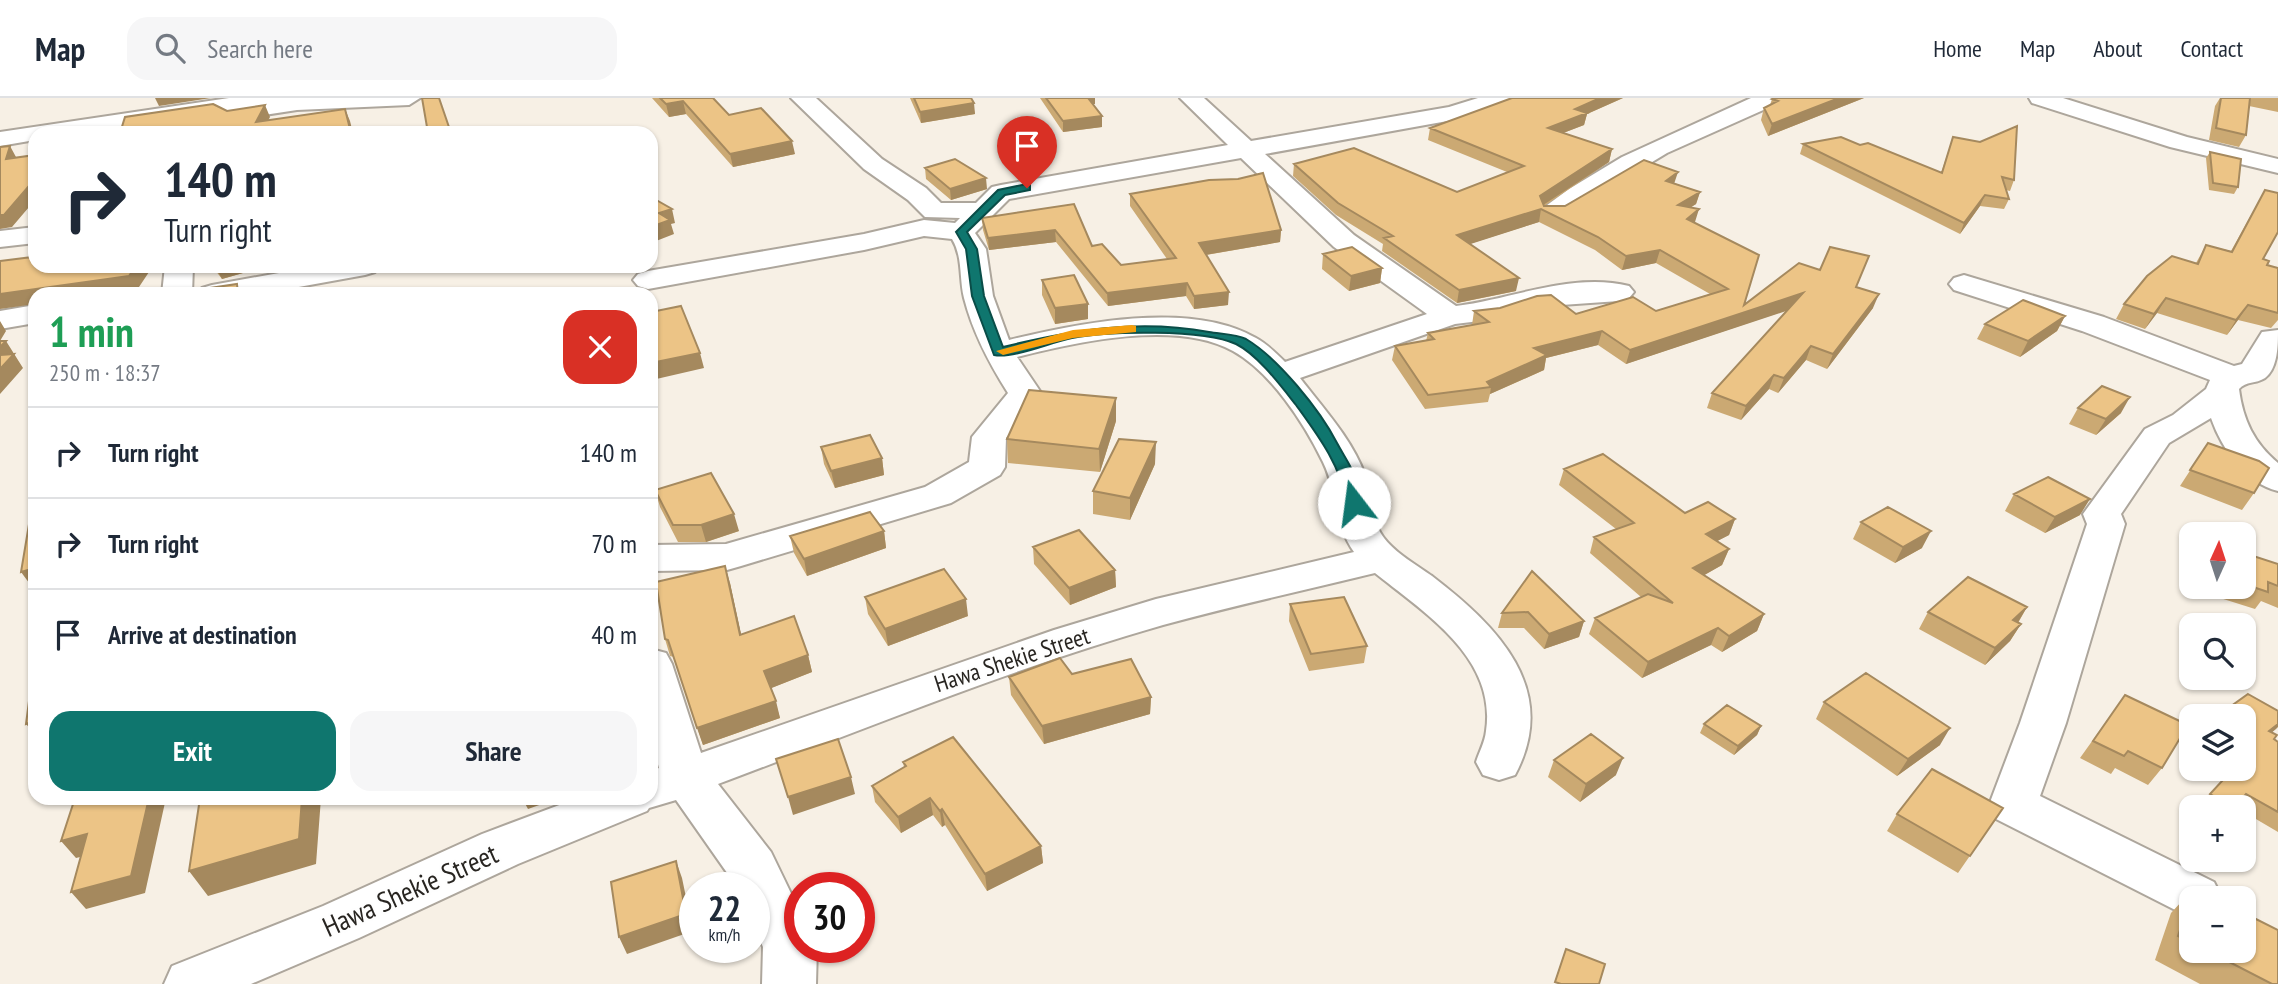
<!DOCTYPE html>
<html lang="en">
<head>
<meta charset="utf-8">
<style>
	:root { --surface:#fff; --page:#f6f6f7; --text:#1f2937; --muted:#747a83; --line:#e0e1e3; --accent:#0f766e }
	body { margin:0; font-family:"PT Sans Narrow",sans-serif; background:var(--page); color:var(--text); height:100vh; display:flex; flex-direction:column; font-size:26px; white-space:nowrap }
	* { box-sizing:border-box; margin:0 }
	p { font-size:23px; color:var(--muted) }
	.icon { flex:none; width:38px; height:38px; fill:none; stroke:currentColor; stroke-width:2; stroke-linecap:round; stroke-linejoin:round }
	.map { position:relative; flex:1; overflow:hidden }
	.panel { position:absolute; left:28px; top:189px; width:630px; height:518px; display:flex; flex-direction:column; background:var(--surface); border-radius:21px; box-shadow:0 2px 5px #0004 }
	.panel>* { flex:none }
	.top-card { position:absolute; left:28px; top:28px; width:630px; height:147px; border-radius:21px; box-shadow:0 2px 5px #0004; background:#fff; color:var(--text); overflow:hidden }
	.needle { width:46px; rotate:3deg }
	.controls { position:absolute; left:2179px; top:424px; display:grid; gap:14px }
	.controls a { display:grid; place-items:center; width:77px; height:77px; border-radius:14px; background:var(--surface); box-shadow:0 2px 5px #0004; font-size:35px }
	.speed { position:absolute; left:679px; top:774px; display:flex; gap:14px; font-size:35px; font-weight:700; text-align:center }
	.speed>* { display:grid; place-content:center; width:91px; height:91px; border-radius:50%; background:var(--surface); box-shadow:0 2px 5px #0004; line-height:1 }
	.speed small { font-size:18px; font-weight:400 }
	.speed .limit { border:10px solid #d22; background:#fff; color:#111 }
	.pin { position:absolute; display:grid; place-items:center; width:60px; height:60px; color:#fff; margin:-72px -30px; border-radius:50% 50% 50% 0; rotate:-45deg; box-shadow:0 0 7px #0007 }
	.pin .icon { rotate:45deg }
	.me { position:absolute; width:77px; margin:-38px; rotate:345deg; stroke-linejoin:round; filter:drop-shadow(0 0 5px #0008) }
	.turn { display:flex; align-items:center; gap:24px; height:147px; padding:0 21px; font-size:32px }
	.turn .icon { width:91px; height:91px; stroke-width:2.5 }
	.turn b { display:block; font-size:49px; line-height:60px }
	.round { display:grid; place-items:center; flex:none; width:74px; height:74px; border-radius:21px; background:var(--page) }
	.overview { display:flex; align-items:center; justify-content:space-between; height:119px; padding:0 21px }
	h1 { font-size:42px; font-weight:800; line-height:52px; color:#1e9e55 }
	.primary-button { display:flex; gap:14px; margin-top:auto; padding:14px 21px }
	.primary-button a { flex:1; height:80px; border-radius:21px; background:var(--accent); color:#fff; font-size:28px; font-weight:800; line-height:80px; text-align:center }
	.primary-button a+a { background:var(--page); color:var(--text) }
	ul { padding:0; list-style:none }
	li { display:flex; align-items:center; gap:21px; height:91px; padding:0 21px; border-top:2px solid var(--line) }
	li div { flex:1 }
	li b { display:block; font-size:26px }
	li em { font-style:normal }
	header { display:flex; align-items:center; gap:42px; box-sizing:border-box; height:98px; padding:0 35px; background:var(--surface); border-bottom:2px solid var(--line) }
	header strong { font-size:33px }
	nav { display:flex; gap:38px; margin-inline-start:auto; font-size:24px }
	.search { width:490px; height:63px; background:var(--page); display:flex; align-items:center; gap:18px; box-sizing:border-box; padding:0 24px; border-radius:21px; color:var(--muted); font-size:26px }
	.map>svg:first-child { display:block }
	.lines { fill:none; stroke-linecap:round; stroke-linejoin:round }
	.minor-casing { stroke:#ada69c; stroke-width:4 }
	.highway-casing { stroke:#ada69c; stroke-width:4 }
	.minor { fill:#fff; fill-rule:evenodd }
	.highway { fill:#fff; fill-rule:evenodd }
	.wall { fill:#cba973 }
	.shaded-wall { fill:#a5895e }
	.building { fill:#ecc486; stroke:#a5895e; stroke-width:2 }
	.route { fill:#0f766e; stroke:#0a4d48; stroke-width:2 }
	.slow { fill:#f59e0b }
	.labels { text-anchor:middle; stroke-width:5; stroke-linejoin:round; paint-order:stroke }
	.street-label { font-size:24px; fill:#282521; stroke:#fefefe }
	.near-street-label { font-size:28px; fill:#282521; stroke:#fefefe }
</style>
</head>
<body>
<header>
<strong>Map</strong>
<div class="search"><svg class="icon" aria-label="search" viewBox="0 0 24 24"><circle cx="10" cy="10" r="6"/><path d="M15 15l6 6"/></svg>Search here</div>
<nav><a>Home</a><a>Map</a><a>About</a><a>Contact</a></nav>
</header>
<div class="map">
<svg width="2278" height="886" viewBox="0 0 2278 886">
	<rect width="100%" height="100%" fill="#f7f0e5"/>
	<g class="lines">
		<defs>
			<path id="minor" d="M279 0H420L409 7 297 12 232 22 224 20 220 15 224 10Z
				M791 0H816L882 61 926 90 941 105H976L992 89 1001 87 1228 47 1180 0H1204L1251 43 1449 9 1478 0H1512L1509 5 1453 22 1265 56 1354 137 1456 208C1512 201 1573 174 1629 188L1634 194 1629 200 1619 203 1533 209 1496 221 1455 226 1300 280C1323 310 1352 341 1365 377 1371 395 1370 417 1380 434 1390 452 1415 466 1432 478 1497 528 1561 591 1515 677L1499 682 1483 677 1476 664C1479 654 1485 644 1486 633 1497 560 1425 515 1375 475 1305 492 1233 508 1163 527 1012 570 865 631 718 686L771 754 800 814V849H817L816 886H762L763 849 754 828V789H737L676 702 649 710 647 713 518 766 359 840 251 886H164L172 868 323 808 482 736 578 700H651V673L659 670 651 641V551L666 555 672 566 701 655 1054 532 1156 501 1354 454C1334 426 1338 394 1323 364 1304 325 1271 274 1233 253 1177 221 1076 244 1017 259L1042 296 1006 340 1005 369 1000 377 951 405 741 468 727 472 651 473V447L726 446 925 389 969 364 972 339 1008 295C989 265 973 235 964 200 959 180 963 159 952 141L924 138 864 152 648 191 638 188 633 182 638 176 648 173 864 136 924 122 955 125 960 120 925 119 908 102 864 71ZM1241 60 1334 149 1427 216 1285 264C1276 255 1267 246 1256 240 1191 202 1078 225 1009 242L993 198 986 151 975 135 1009 101Z
				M1751 0H1782L1779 5 1667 55 1561 119H1543L1539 113 1569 91 1622 59Z
				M2029 0H2063L2187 39 2278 61V75L2170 49 2032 5Z
				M35 129V145L0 149V133Z
				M165 168H193L192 196H162Z
				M318 168H379L375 174 365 177 260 196H197L202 190 212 187Z
				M1964 177 2104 219 2234 268 2242 266 2262 234 2278 232C2278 247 2278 270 2265 280 2256 286 2246 283 2239 291 2243 322 2254 345 2278 365V393C2245 385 2222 351 2211 320L2169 345 2121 416 2125 426 2066 625 2040 698 2214 784 2222 800H2191V820L1996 721 1989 707 2020 625 2087 426 2083 416 2145 331 2173 317 2206 291 2210 282 2082 233 1954 192 1949 186 1954 180Z
				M35 207V225L0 231V213Z"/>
			<path id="highway" d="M229 0H286L275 7 85 35H35V42L0 48V34Z"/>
		</defs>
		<use href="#minor" class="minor-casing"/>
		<use href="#highway" class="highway-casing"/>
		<use href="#minor" class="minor"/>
		<use href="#highway" class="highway"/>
	</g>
	<path class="wall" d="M652 0H713L729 17 795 56 733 69 686 16 669 19Z
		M910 0H971L975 16 921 25Z
		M1040 0H1095V6H1093L1102 18V29L1063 34Z
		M1512 0H1623L1587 16 1584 27 1563 35 1612 51 1609 64 1544 108H1565L1674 85 1700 94 1696 106 1691 109 1695 124 1694 125 1744 207 1856 189 1873 210 1827 271 1806 262 1778 295 1769 291 1741 322 1707 310 1712 295 1787 212 1626 266 1598 247 1546 260 1544 272 1490 296 1488 304 1425 311 1392 262 1395 248 1426 243 1428 235 1472 227 1474 213 1576 216 1656 213 1710 196 1656 165 1622 172 1595 152 1539 124 1469 146 1516 193 1457 205 1382 153 1383 146 1336 117 1293 78 1294 66 1457 94 1507 74 1428 42 1430 30Z
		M1774 0H1864L1768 38 1761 22 1764 10 1770 7 1772 1Z
		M2220 0H2278V14L2249 8 2246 37 2239 49 2209 42 2215 8Z
		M1953 39 2014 82 2010 93 2006 92 2009 101 2004 111 1980 108 1960 136 1800 56 1803 46 1860 47 1941 75Z
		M2210 54 2238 89 2234 96 2209 92 2206 60Z
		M925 70 987 91 951 102 926 81Z
		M2265 92 2263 161 2267 167 2278 170V222L2271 230 2238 222 2227 237 2157 215 2145 231 2116 221 2124 206 2196 165 2206 147 2231 153Z
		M1130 96 1281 132 1280 144 1206 157 1228 207 1194 211 1186 198 1108 208 1056 144 989 152 983 132 982 120 1074 106 1092 148 1121 167 1167 161 1130 108Z
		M1323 156 1382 170 1380 185 1349 193 1322 171Z
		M212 168H267L222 181Z
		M1042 182 1088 221 1055 226 1042 197Z
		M2065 218 2057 233 2020 259 1977 241 1985 226Z
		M2078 310 2121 315 2096 337 2069 326Z
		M1116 323 1100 374 1008 365 1007 341Z
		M2208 345 2254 395 2242 412 2180 388Z
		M821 349 882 360 884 377 835 390 824 366Z
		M1155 366 1130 422 1093 416V393Z
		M1564 371 1685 415 1735 421 1729 437 1717 443 1729 451 1722 467 1704 477 1764 516 1757 533 1722 554 1711 547 1642 580 1589 536 1595 520 1641 499 1590 455 1594 439 1616 431 1559 387Z
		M655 392 739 433 706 444H678L660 409Z
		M2014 396 2080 417 2045 435 2005 413Z
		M1861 424 1922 450 1895 465 1853 441Z
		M884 433 886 450 807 478 794 455 790 438Z
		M1033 449 1115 472 1116 489 1070 507 1034 466Z
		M2244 455 2278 466V510L2261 503 2255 511 2198 493V488H2244Z
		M1532 473 1584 523 1579 539 1544 551 1524 530H1498L1502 515Z
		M730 485 741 537 808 557 812 574 771 590 780 620 703 647 674 559 670 558 665 541Z
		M865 499 968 518 888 548 868 516Z
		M1290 506 1367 548 1364 565 1309 573 1289 523Z
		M2027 509 2018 525 2021 526 2010 543 1985 567 1919 531 1928 514Z
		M1072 576 1151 599 1150 616 1044 646 1011 597 1009 579Z
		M2125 597 2162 670 2148 687 2115 670 2111 676 2080 660Z
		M1824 604 1940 647 1897 678 1816 621Z
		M2244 618 2272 635 2274 641 2278 644V734L2244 714V709H2200L2210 696 2244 670Z
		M1704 626 1761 628 1757 637 1734 657 1700 635Z
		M1554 662 1616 677 1580 704 1548 679Z
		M903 664 1041 748 1043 765 987 793 945 727 942 729 933 717 901 735 875 704 872 688 904 669Z
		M2003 710 1958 775 1887 733 1897 716Z
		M2194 790 2191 800V852H2244L2278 886H2200L2155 862 2171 815Z"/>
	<path class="shaded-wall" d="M155 0H211L159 8Z
		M1086 0H1095V6L1086 7Z
		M1600 0H1623L1587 16 1584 27 1545 42 1548 30 1575 11Z
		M1839 0H1864L1768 38 1772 26Z
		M683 3 686 16 669 19 666 6Z
		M974 5 975 16 921 25 920 14Z
		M265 7 270 19 262 35 256 24Z
		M345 11 350 23 353 35H351Z
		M1102 18V29L1063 34V23Z
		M792 43 795 56 733 69 730 56Z
		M10 48 16 59 6 61Z
		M1612 51 1609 64 1537 111 1540 98Z
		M1678 74 1674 86 1666 83Z
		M986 80 987 91 951 102 950 91Z
		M35 81V102L12 129 0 131V117Z
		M1700 94 1696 106 1674 120 1678 107Z
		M1985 97 1980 108 1960 136 1964 125Z
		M672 111 675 125 671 126 674 136 651 145V129L659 115Z
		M1541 111 1539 124 1455 151 1457 137Z
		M1699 111 1695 124 1683 134 1687 121Z
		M1055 132 1056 144 989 152 988 140Z
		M1281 132 1280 144 1199 158V145Z
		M1660 152 1656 165 1622 172 1626 158Z
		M136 168H153L137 192 110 196H35V206L0 211V196Z
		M215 168H267L222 181Z
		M1382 170 1380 185 1349 193 1351 178Z
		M1519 180 1516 193 1457 205 1459 192Z
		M1187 185 1186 198 1108 208 1107 195Z
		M1229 194 1228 207 1194 211V198Z
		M1803 195 1798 209 1626 266 1630 252Z
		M1879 196 1873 210 1827 271 1833 256Z
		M2166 200 2157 215 2145 231 2154 216Z
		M1088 206V221L1055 226V210Z
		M2248 207 2238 222 2227 237 2236 222Z
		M2065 218 2057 233 2020 259 2028 243Z
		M0 223 6 233 0 243Z
		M1602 233 1598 247 1546 260 1544 272 1490 296 1491 289 1487 284 1534 250Z
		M6 243 23 270 0 296V249Z
		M1811 248 1806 262 1778 295 1784 280Z
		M700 255 704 270 652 282 651 277V265Z
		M1774 277 1769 291 1741 322 1746 308Z
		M2130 299 2121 315 2096 337 2106 321Z
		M1116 300V323L1100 374 1099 351Z
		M1156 344 1155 366 1130 422V400Z
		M882 360 884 377 835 390 831 373Z
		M2090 401 2080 417 2045 435 2055 419Z
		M734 416 739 433 706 444 701 427Z
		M1735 421 1729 437 1700 452 1706 436Z
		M884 433 886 450 807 478 804 461Z
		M1931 433 1922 450 1895 465 1903 449Z
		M1729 451 1722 467 1687 487 1693 470Z
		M725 468 730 485 745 554 740 537Z
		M35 470V493L21 474Z
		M1115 472 1116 489 1070 507 1069 490Z
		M966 501 968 518 888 548 885 531Z
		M2027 509 2017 526 2013 522Z
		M1764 516 1757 533 1722 554 1729 538Z
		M1584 523 1579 539 1544 551 1549 536Z
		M2021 526 2010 543 1985 567 1995 550Z
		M1718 530 1711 547 1642 580 1648 564Z
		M808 557 812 574 769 591 764 573Z
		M1151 599 1150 616 1044 646 1042 628Z
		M776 603 780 620 703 647 697 630Z
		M35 623V636L26 626Z
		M2278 626V629L2276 631 2258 646 2269 633Z
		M1761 628 1757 637 1734 657 1738 648Z
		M1950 630 1940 647 1897 678 1908 661Z
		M1623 660 1616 677 1580 704 1586 686Z
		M851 679 855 696 793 717 788 699Z
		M149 700H166L145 795 86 811 71 794Z
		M302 700H321L316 766 208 798 189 773Z
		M522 700H559L528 711Z
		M930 700 933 717 901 735 898 719Z
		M942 711 945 727 942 729 940 713Z
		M87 736 101 754 76 760 61 743Z
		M1041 748 1043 765 987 793 985 776Z
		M676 763 682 780 693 833 627 856 619 839Z"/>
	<path class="building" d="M422 0H439L451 35H428Z
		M660 0H713L729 17 761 10 792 43 730 56 683 3 666 6Z
		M914 0H971L974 5 920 14Z
		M1046 0H1088L1102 18 1063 23Z
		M1512 0H1600L1575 11 1587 15 1548 30 1612 51 1540 98 1544 108H1565L1644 62 1678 74 1666 83 1700 94 1678 107 1699 111 1687 121 1759 157 1744 207 1799 165 1820 172 1830 149 1869 158 1856 189 1879 196 1833 256 1811 248 1784 280 1774 277 1746 308 1712 295 1803 195 1630 252 1602 233 1534 250 1547 257 1487 284 1491 289 1428 297 1395 248 1434 241 1428 235 1489 224 1474 213 1500 210 1537 198 1551 197 1576 216 1633 199 1656 213 1728 191 1660 152 1626 158 1598 139 1541 111 1457 137 1519 180 1459 192 1384 140 1393 138 1338 105 1294 66 1354 50 1457 94 1524 68 1430 30Z
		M1774 0H1839L1772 26 1764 10 1778 3 1772 1Z
		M2221 0H2250L2246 37 2216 30Z
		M213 6 227 13 265 7 256 24 345 11 351 35H120L125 19Z
		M2017 28 2014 82 2002 79 2009 101 1985 97 1964 125 1803 46 1841 39 1860 47 1868 45 1942 75 1953 39 1980 44Z
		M10 48 6 61 35 57V81L4 117H0V49Z
		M2210 54 2241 61 2238 89 2213 85Z
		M955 61 986 80 950 91 925 70Z
		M1263 75 1281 132 1199 145 1229 194 1194 198 1187 185 1107 195 1055 132 988 140 982 120 1074 106 1092 148 1102 146 1121 167 1176 160 1130 96 1209 82 1238 81Z
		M2265 92 2278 95V134L2263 161 2269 163 2267 167 2278 170V215L2248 207 2236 222 2166 200 2154 216 2124 206 2147 178 2172 158 2198 166 2206 147 2232 154Z
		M651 99 672 111 659 115 670 122 651 129Z
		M1352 149 1382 170 1351 178 1323 156Z
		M35 154V168H136L129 178 0 196V163L32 159Z
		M1074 177 1088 206 1055 210 1042 182Z
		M237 186 238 196H170Z
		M2023 202 2065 218 2028 243 1985 226Z
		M681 208 700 255 651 265V214Z
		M0 243H6L0 249Z
		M14 256 0 271V257Z
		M2102 288 2130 299 2106 321 2078 310Z
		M1029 292 1116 300 1099 351 1007 341Z
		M870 337 882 360 831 373 821 349Z
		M1119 341 1156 344 1130 400 1093 393Z
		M2208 345 2259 363 2269 370 2254 395 2190 372Z
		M1603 356 1685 415 1708 404 1735 421 1706 436 1729 451 1693 470 1764 516 1729 538 1718 530 1648 564 1595 520 1648 496 1673 505 1594 439 1634 425 1564 371Z
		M711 375 734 416 701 427H673L655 392Z
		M2048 379 2090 401 2055 419 2014 396Z
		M1888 409 1931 433 1903 449 1861 424Z
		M870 414 884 433 804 461 790 438Z
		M35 419V470L21 474 30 420Z
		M1079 432 1115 472 1069 490 1033 449Z
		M2244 455 2278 466V488L2268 484V494L2244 486Z
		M725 468 740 537 794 518 808 557 764 573 776 603 697 630 668 542 665 541 656 484Z
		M944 471 966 501 885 531 865 499Z
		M1532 473 1584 523 1549 536 1528 514 1502 515Z
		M1968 479 2027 509 2013 522 2021 526 1995 550 1928 514Z
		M1344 499 1367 548 1311 556 1290 506Z
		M1060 560 1072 576 1131 561 1151 599 1042 628 1009 579Z
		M1866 575 1950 630 1908 661 1824 604Z
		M35 579V623L26 626 32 580Z
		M2248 596 2278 613V626L2269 633 2277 637 2274 641 2278 644V714L2246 696 2235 709H2233L2210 696 2234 670H2244V660L2248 655 2244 652V618H2221L2227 611Z
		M2125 597 2188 627 2162 670 2128 653 2124 658 2093 643Z
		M1727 607 1761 628 1738 648 1704 626Z
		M1591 636 1623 660 1586 686 1554 662Z
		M953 639 1041 748 985 776 942 711 940 713 930 700 898 719 872 688 906 668 903 664Z
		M838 641 851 679 788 699 776 661Z
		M1932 671 2003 710 1970 758 1897 716Z
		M75 700H149L131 778 71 794 87 736 61 743Z
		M200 700H302L299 741 189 773Z
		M676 763 686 816 619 839 611 784Z
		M2194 790 2213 800H2191V845L2178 838Z
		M2244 815 2278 832V886H2272L2206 852H2244Z
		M1566 851 1605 866 1599 886H1561L1555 884Z"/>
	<path class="route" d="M1027 86 1030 87V92L1005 97 967 134 977 151 984 198 1003 249C1072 232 1138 221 1209 234 1220 236 1236 236 1246 241 1278 260 1320 312 1337 345 1346 362 1367 390 1359 409L1354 410 1346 405C1342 369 1317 336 1296 307 1281 288 1258 257 1236 246 1203 231 1108 233 1072 240 1051 244 1013 261 994 257L972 198 966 151 956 134 998 92Z"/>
	<path class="slow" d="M1132 227 1136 228V234L1073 240 1003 257 996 253 1073 232Z"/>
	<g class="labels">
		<g class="street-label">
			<text transform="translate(1012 562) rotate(-18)" y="8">Hawa Shekie Street</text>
		</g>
		<g class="near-street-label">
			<text transform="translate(410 792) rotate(-24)" y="10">Hawa Shekie Street</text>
		</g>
	</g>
</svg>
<div class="controls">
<a><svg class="needle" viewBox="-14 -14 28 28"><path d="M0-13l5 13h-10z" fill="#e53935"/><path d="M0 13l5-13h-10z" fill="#747a83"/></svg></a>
<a><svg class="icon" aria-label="search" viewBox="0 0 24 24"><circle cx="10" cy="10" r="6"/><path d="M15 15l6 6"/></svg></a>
<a><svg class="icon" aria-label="layers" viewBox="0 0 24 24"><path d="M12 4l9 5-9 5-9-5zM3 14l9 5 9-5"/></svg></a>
<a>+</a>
<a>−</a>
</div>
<div class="speed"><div>22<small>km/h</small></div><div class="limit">30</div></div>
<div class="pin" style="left:1027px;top:90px;background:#d93025"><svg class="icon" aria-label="arrive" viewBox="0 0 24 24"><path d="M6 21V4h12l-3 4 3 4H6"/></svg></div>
<svg class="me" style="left:1354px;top:405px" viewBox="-20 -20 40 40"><circle r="19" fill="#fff"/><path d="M0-13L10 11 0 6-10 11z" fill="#0f766e"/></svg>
<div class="top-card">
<div class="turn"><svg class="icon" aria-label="right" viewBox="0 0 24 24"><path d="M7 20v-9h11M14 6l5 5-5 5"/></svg><div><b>140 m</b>Turn right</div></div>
</div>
<section class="panel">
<div class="overview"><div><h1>1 min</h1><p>250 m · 18:37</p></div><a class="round" style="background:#d93025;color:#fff"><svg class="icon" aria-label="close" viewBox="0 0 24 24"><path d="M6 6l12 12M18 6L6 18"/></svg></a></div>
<ul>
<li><svg class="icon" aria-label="right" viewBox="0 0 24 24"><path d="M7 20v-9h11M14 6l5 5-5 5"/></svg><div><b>Turn right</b></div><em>140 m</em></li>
<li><svg class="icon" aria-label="right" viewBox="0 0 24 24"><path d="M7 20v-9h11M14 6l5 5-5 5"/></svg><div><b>Turn right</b></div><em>70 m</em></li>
<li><svg class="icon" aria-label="arrive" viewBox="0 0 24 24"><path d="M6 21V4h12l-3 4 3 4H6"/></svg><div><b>Arrive at destination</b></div><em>40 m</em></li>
</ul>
<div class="primary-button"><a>Exit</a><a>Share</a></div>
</section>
</div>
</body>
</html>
